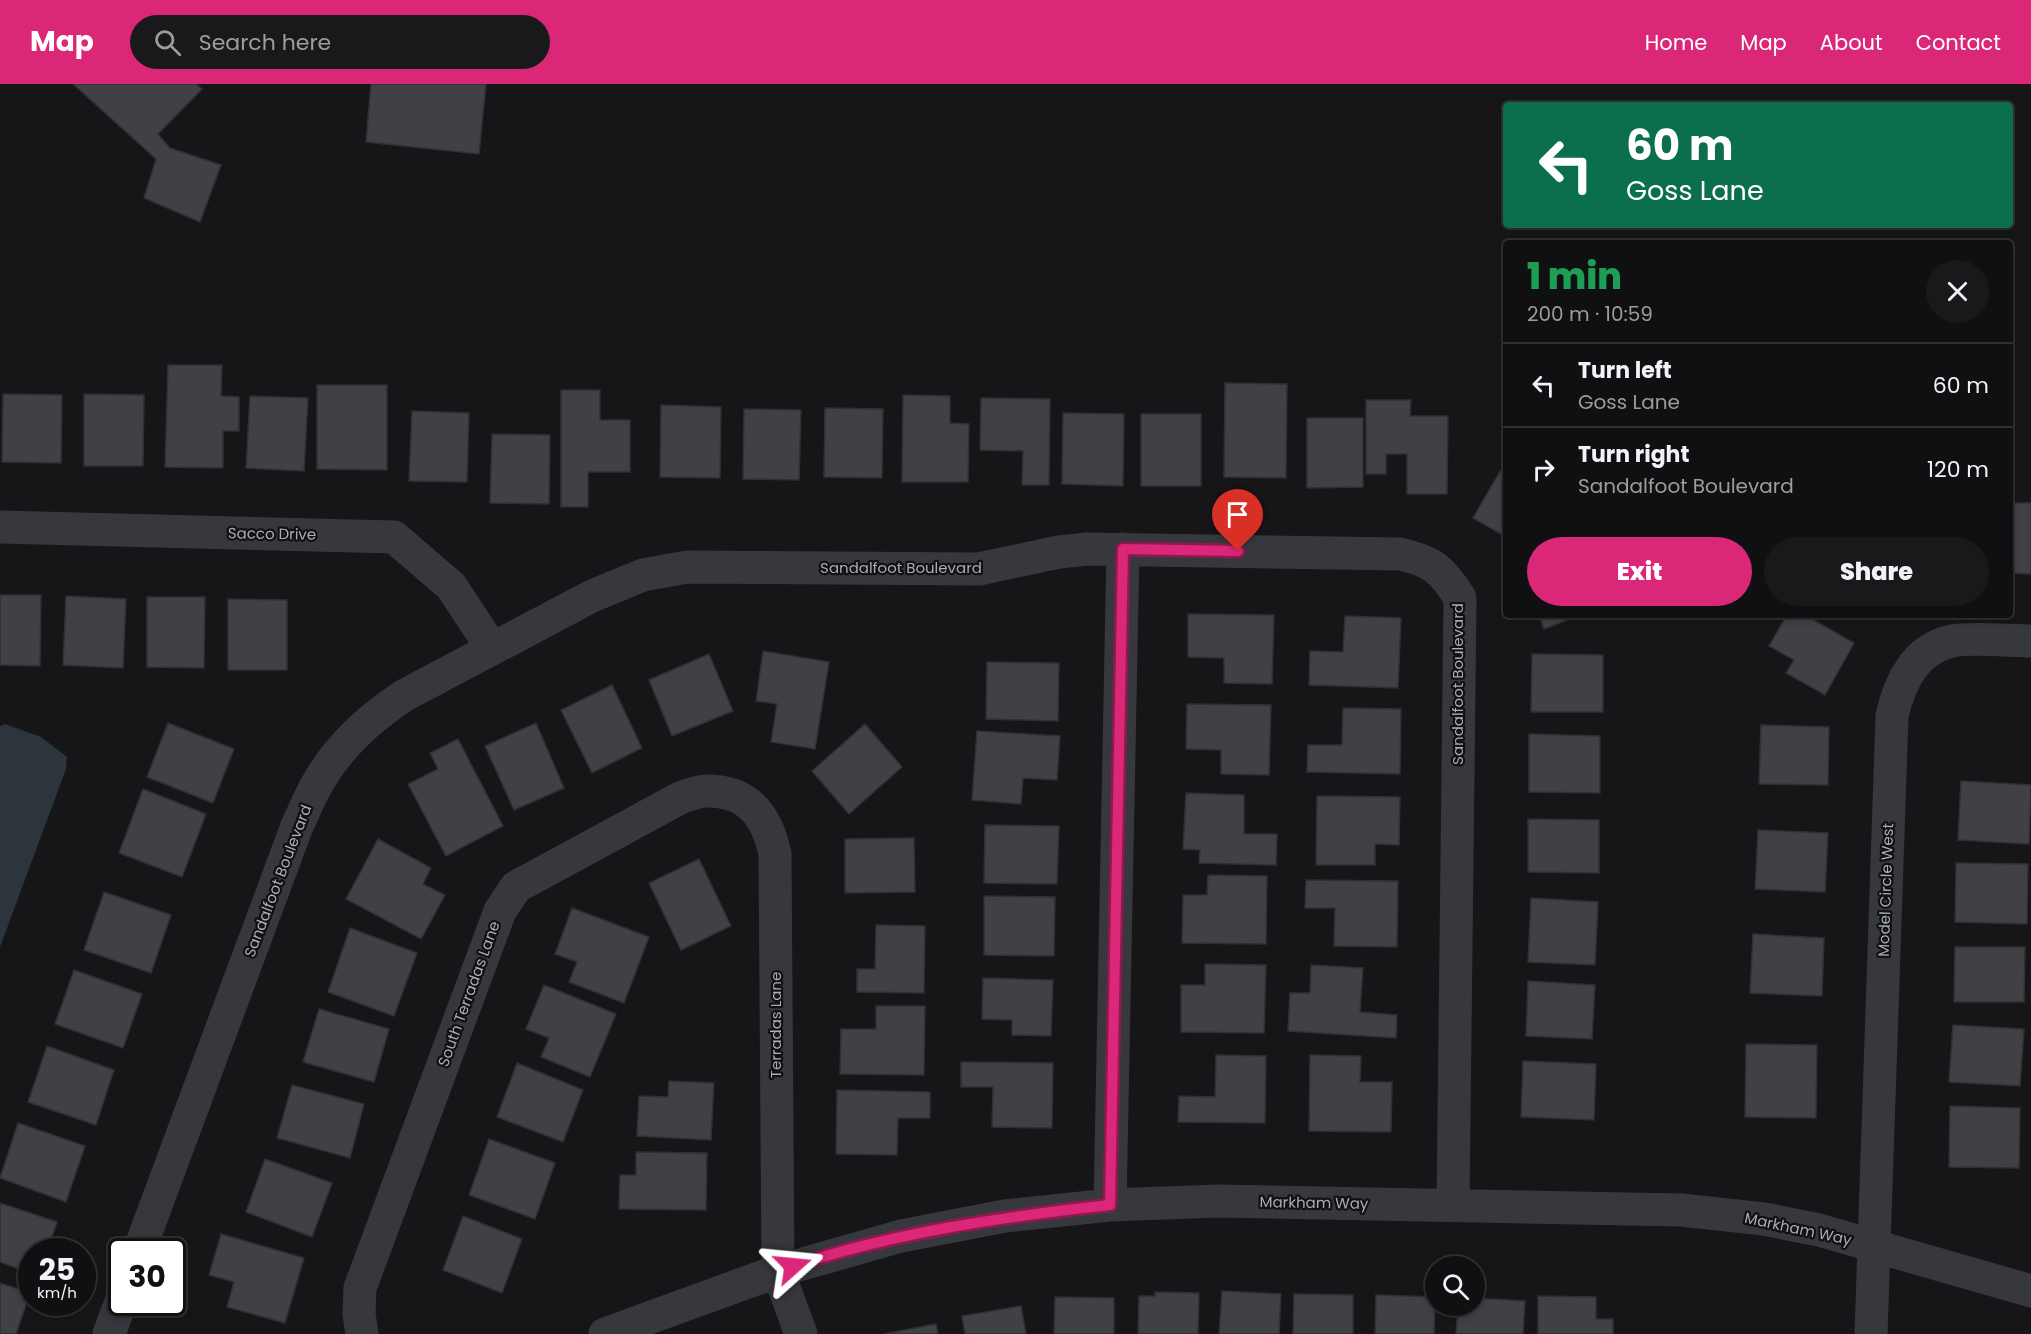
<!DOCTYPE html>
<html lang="en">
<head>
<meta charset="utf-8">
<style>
	:root { --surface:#101012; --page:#19191b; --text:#f1f3f6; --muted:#9c9d9f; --line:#303032; --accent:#db2777 }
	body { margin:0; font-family:Poppins,sans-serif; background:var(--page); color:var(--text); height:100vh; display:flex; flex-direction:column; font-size:22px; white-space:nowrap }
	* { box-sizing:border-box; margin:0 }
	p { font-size:20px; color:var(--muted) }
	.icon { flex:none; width:33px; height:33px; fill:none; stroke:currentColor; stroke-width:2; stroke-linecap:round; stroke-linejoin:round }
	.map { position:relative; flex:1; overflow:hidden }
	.sheet { position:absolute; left:1503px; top:156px; width:510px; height:378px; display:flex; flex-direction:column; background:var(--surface); border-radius:6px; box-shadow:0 3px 9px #0003,0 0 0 2px var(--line) }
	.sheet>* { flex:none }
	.guide { position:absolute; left:1503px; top:18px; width:510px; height:126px; border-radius:6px; box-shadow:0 3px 9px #0003,0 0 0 2px var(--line); background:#0b6e4f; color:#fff; overflow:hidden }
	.buttons { position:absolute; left:1425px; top:1172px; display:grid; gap:12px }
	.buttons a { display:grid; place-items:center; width:60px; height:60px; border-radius:50%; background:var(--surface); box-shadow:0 3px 9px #0003,0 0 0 2px var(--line); font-size:30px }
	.speed { position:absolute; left:18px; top:1154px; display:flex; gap:12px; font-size:30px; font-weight:700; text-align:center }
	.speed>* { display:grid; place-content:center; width:78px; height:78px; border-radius:50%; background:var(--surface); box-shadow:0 3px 9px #0003,0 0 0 2px var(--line); line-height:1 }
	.speed small { font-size:15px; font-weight:400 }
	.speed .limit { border:3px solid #111; border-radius:9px; background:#fff; color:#111 }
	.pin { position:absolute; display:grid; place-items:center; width:51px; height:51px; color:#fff; margin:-62px -26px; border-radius:50% 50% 50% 0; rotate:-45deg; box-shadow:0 0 6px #0007 }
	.pin .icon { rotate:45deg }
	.me { position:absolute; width:66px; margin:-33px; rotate:72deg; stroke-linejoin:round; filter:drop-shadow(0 0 4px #0008) }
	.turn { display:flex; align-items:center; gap:21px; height:126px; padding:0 24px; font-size:27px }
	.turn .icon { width:78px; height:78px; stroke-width:2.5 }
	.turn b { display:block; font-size:42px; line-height:51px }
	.round { display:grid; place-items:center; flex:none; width:63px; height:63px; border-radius:32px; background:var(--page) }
	.headline { display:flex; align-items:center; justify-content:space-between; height:102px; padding:0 24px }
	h1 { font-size:36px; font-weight:800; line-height:45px; color:#1e9e55 }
	.action { display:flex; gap:12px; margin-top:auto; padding:12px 24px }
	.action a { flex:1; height:69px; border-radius:36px; background:var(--accent); color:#fff; font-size:24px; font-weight:800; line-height:69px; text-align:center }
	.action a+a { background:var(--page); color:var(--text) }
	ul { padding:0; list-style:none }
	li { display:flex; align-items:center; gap:18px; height:84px; padding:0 24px; border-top:2px solid var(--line) }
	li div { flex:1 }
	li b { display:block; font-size:22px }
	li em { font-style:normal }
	header { display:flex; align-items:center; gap:36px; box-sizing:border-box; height:84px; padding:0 30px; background:var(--accent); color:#fff }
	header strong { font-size:28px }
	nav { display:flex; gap:33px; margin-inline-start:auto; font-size:21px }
	.search { width:420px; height:54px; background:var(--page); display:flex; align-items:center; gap:15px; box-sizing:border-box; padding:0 21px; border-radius:33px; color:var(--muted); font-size:22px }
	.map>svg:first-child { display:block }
	.water { fill:#2c353c }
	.building { fill:#404145; stroke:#303034; stroke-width:1.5 }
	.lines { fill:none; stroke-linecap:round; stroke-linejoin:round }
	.street { stroke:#37383d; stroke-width:33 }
	.route-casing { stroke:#8e194d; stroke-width:15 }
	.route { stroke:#db2777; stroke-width:10 }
	.labels { text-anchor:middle; stroke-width:4.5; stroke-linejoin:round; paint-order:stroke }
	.street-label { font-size:15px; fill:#a8adb8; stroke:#111113 }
</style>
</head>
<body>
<header>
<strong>Map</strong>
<div class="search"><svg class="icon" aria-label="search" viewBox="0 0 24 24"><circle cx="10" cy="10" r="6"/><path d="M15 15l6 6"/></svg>Search here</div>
<nav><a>Home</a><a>Map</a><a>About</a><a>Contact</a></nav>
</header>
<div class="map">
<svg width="2031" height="1250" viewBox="0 0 2031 1250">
	<rect width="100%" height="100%" fill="#161618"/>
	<path class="water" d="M5 640 41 653 67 673 66 685 0 863V642Z"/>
	<path class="building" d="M73 0H196L202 5 158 50 170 64 221 81 200 138 144 114 156 75Z
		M371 0H486L479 70 366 58Z
		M168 281H222L221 312 239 313V347H223V384L165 383Z
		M1225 299 1287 300 1286 394 1224 393Z
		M317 301H387V386L317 385Z
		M561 306H600V336H630V388H588V423H561Z
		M3 310 62 311 61 379 2 378Z
		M84 310 144 311 143 382H84Z
		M903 311 950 312V339L969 340 968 398H902Z
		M250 312 308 314 304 387 246 384Z
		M981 314 1050 315 1049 401H1022L1023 367 980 366Z
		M1366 316H1411L1410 332H1448L1447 410H1407V370H1386V390H1366Z
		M661 321 721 323 720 394 660 393Z
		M825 324 883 325 882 394 824 393Z
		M744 325 801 326 799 396 743 395Z
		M412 327 469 329 467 398 409 397Z
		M1063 329 1124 330 1123 402 1062 400Z
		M1141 330H1201V402H1141Z
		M1307 334H1363V403L1307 404Z
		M492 350 550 351 549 420 490 419Z
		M1506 377V453L1473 434Z
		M2010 419H2031V490L2010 489Z
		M0 511H41L40 582 0 581Z
		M66 512 126 515 123 584 63 581Z
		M147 513H205L204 584 147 583Z
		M228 515 287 516V586H228Z
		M1188 530 1274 531 1272 600 1224 599V574L1188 573Z
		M1539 531H1580L1544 545Z
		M1787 531H1805L1854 559 1825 611 1786 589 1794 576 1769 562Z
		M1345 532 1401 534 1398 604 1309 601 1310 567 1343 568Z
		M763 567 829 578 815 665 771 658 777 620 756 617Z
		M709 570 733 627 672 652 649 596Z
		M1532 570 1603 571V628H1531Z
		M987 578 1059 579 1058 637 986 635Z
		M612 601 642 664 592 689 561 626Z
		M1187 620 1271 621 1269 691 1221 690V666L1186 665Z
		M1343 624 1401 625 1400 690 1307 688 1308 661H1342Z
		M168 639 234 665 213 719 147 693Z
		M536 639 564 704 514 726 485 662Z
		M865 640 902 683 849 730 812 687Z
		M1761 641 1829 643 1828 701 1759 700Z
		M977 647 1060 652 1057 696 1023 694 1021 720 972 716Z
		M1529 650 1600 652V709L1529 708Z
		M458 655 503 742 446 772 408 700 438 685 430 669Z
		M1961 697 2031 701 2029 760 1958 756Z
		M143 705 206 730 182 793 119 769Z
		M1186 709 1244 711V750H1277L1276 781 1199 779 1200 766 1183 765Z
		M1317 712 1400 713 1399 761 1375 760V781H1316Z
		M1528 735 1599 736V789L1528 788Z
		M985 741 1059 742 1057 800 984 799Z
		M1758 746 1828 749 1825 808 1755 805Z
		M914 754 915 808 845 809V755Z
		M378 755 431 784 423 800 445 811 421 855 346 815Z
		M699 775 731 842 681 866 649 799Z
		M1956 779 2028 780 2027 840 1955 838Z
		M1208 791 1267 792 1266 860 1182 859 1183 811H1207Z
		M1306 796 1398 797 1397 863 1334 862 1335 824H1305Z
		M104 808 171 831 151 889 84 866Z
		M984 812 1055 813 1054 872 984 871Z
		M1531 814 1598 818 1595 881 1528 878Z
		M572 824 649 853 624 919 569 898 577 878 555 870Z
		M876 841 925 842 924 909 857 908V885H875Z
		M350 844 417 869 394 932 328 908Z
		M1753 850 1824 854 1822 912 1750 909Z
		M1955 863H2025L2024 918H1954Z
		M1205 880 1266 881 1264 949 1181 948V901H1205Z
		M1311 881 1363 884 1360 928 1397 931 1396 954 1288 947 1290 909H1310Z
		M74 886 142 910 123 964 55 940Z
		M983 894 1053 896 1051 952 1012 951V936L982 935Z
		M1528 897 1595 901 1592 955 1526 952Z
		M544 901 616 930 590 993 541 973 549 954 526 945Z
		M876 922H925L924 991 840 990 841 945H876Z
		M319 925 389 945 374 998 303 978Z
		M1953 941 2024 945 2020 1002 1949 998Z
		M1746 960 1817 961 1816 1034 1745 1033Z
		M47 962 114 986 96 1041 28 1018Z
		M1216 971 1266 972 1265 1039 1178 1038 1179 1012 1215 1013Z
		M1310 971 1361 972 1360 998H1392L1391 1048 1309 1047Z
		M1523 977 1596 980 1594 1036 1521 1033Z
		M961 978 1053 979 1052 1044 992 1043 993 1003H961Z
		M517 979 583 1006 563 1058 497 1033Z
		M669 997 714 999 711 1056 637 1052 639 1012 668 1013Z
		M292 1001 364 1020 350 1074 277 1054Z
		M837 1006 930 1008V1034H898L897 1071 836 1070Z
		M1950 1022 2020 1024 2019 1084 1949 1083Z
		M18 1039 85 1062 66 1118 0 1094Z
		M489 1055 555 1079 535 1135 469 1111Z
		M636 1068 707 1069 706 1126 619 1125 620 1091H636Z
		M265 1075 332 1099 312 1153 246 1128Z
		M0 1119 57 1138 47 1167H32V1190L0 1178Z
		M463 1132 522 1155 502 1209 443 1186Z
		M221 1150 304 1174 285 1239 227 1223 234 1198 209 1191Z
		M0 1199 30 1209 16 1250H0Z
		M1222 1207 1281 1210 1279 1250H1219Z
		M1155 1208 1199 1209 1198 1250H1138L1139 1212H1155Z
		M1294 1210 1353 1211V1250H1293Z
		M1376 1211 1435 1213 1434 1250H1375Z
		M1538 1212 1596 1213V1235H1613V1250H1538Z
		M1055 1213 1114 1214V1250H1054Z
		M1474 1214 1525 1217 1523 1250H1456L1458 1221H1474Z
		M1021 1222 1026 1250H965L962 1232Z
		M936 1240 938 1250H884Z"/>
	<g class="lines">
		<path class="street" d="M0 443 394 453 451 502 492 564
			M1110 1121 1123 465
			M139 1167 297 742C305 725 312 707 322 692 342 659 373 632 405 611L592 512 643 491 687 483 979 485 1059 468 1087 465 1400 470C1432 477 1442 485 1460 514L1453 1121
			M109 1250 122 1215
			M362 1250 359 1230 360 1204 500 827 516 803 680 714C688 711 699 707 707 707 749 707 767 732 775 770L778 1187 801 1250
			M605 1250 778 1187 901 1152 1005 1132 1110 1121 1218 1117 1681 1126 1764 1135 1819 1146 2031 1207
			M1871 1250 1892 632C1899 599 1915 565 1952 557 1969 553 2012 557 2031 557"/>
	</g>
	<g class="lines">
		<defs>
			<path id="route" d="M793 1182C898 1148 1001 1133 1110 1121L1123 465 1238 467"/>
		</defs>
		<use href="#route" class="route-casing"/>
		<use href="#route" class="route"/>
	</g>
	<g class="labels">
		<g class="street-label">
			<text transform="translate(272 450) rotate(1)" y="5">Sacco Drive</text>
			<text x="901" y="489">Sandalfoot Boulevard</text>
			<text transform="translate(1458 600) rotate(-90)" y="5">Sandalfoot Boulevard</text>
			<text transform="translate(278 797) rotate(-69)" y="5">Sandalfoot Boulevard</text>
			<text transform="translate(1886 806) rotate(-88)" y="5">Model Circle West</text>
			<text transform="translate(469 910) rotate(-70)" y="5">South Terradas Lane</text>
			<text transform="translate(776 941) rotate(-90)" y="5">Terradas Lane</text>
			<text transform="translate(1314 1119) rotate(1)" y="5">Markham Way</text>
			<text transform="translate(1798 1145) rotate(12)" y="5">Markham Way</text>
		</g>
	</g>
</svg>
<div class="buttons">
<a><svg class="icon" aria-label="search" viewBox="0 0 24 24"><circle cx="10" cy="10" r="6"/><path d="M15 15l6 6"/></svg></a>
</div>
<div class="speed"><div>25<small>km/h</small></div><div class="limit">30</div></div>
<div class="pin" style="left:1238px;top:467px;background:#d93025"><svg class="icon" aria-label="arrive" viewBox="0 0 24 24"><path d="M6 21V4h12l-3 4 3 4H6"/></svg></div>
<svg class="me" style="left:793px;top:1182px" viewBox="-20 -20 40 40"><path d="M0-17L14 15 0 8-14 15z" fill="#db2777" stroke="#fff" stroke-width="4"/></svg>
<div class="guide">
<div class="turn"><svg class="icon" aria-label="left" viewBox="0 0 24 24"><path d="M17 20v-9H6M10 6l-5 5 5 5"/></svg><div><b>60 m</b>Goss Lane</div></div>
</div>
<section class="sheet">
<div class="headline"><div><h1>1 min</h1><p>200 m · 10:59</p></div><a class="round"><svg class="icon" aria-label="close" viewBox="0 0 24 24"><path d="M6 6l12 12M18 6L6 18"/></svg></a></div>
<ul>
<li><svg class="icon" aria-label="left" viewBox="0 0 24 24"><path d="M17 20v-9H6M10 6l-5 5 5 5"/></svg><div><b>Turn left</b><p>Goss Lane</p></div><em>60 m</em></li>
<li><svg class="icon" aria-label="right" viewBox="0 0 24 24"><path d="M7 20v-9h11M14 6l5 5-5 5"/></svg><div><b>Turn right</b><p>Sandalfoot Boulevard</p></div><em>120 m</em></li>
</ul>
<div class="action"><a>Exit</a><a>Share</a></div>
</section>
</div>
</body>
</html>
